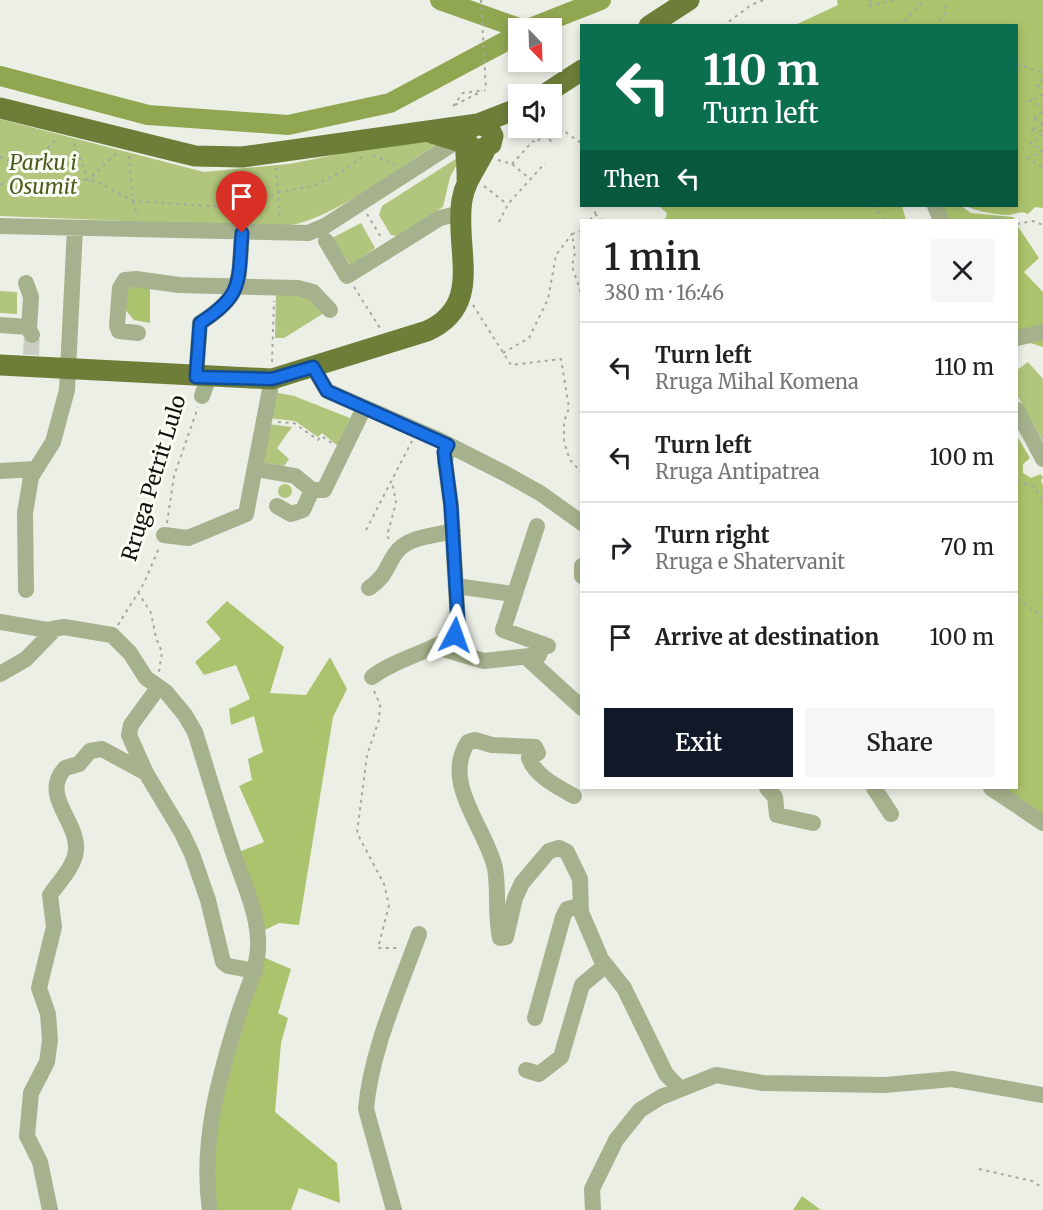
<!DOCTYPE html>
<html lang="en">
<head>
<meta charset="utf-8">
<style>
	:root { --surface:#fff; --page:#f6f6f6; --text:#202124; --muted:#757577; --line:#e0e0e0; --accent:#111827 }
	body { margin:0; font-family:Merriweather,serif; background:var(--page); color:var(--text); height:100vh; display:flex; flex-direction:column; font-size:22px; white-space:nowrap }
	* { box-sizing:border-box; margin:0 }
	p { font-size:20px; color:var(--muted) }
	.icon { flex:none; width:33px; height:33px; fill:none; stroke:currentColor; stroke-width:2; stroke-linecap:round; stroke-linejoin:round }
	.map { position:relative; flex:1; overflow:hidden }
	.panel { position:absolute; left:580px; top:219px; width:438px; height:570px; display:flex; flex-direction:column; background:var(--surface); border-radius:0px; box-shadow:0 3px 9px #0003 }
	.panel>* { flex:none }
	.guide { position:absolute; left:580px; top:24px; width:438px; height:183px; border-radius:0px; box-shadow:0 3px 9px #0003; background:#0b6e4f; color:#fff; overflow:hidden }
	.needle { width:39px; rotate:157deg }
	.fabs { position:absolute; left:508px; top:18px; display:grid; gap:12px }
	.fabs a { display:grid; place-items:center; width:54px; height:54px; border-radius:0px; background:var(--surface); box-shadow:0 3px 9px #0003; font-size:30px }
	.pin { position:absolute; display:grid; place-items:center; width:51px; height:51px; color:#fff; margin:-62px -26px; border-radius:50% 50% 50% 0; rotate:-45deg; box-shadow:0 0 6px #0007 }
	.pin .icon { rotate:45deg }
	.me { position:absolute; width:66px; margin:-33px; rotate:4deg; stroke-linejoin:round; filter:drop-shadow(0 0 4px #0008) }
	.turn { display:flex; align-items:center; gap:21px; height:126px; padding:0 24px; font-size:27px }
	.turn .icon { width:78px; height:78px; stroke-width:2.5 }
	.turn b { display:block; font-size:42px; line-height:51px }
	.then { display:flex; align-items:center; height:57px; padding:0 24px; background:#0003; gap:12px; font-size:22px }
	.round { display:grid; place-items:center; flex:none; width:63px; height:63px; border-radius:0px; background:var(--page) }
	.headline { display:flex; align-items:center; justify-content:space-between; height:102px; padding:0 24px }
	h1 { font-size:36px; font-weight:600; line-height:45px }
	.primary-button { display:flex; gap:12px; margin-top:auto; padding:12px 24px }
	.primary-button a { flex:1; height:69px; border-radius:0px; background:var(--accent); color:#fff; font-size:24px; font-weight:600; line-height:69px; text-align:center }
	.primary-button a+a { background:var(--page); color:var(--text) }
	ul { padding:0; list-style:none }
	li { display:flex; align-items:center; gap:18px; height:90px; padding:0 24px; border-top:2px solid var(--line) }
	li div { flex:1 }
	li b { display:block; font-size:22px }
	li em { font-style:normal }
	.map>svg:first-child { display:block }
	.green { fill:#b1c57c }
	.forest { fill:#acc36d }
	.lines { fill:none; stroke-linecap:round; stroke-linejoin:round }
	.river { stroke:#90a651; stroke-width:20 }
	.minor-tunnel { stroke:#cbcdc5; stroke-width:16; stroke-dasharray:16 8; stroke-linecap:butt }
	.path { stroke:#a5a8a1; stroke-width:2; stroke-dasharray:3 4.5; stroke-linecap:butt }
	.minor { stroke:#a6b28d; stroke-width:16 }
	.major { stroke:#6c7e38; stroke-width:21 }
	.route-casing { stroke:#114b97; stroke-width:15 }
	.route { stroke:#1a73e8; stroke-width:10 }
	.labels { text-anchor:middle; stroke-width:6; stroke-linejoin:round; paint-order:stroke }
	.park-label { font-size:21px; font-style:italic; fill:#4c5b1e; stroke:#fafdf4 }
	.street-label { font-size:21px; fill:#0e0f0c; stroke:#fafdf4 }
</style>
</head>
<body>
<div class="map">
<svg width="1043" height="1210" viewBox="0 0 1043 1210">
	<rect width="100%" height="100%" fill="#ecefe6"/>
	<path class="green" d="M0 119 204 172 289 164 430 136 436 145C392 172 330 222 280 227L0 216Z
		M462 155 450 177 443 207 397 236 391 235 379 215 382 206Z
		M361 223 375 248 351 266 332 238Z
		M0 291 17 292V314L0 313Z
		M276 293 306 294 324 313 284 338H275Z
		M1028 362 1043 379V441L1017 395V370Z
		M274 392 294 396 350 418 338 446 322 433 318 437 295 421 268 418Z
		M268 424 292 427 277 448 289 459 284 466 261 462Z
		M278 491a7 7 0 1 1 14 0a7 7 0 1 1-14 0Z"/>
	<path class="forest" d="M837 0H1043V208L1035 207 1028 214C1018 210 1013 216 1004 215 995 214 974 211 967 206H1017V26L795 25 838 5Z
		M659 206H902L906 220H665L667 213Z
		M937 206H961L971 213 1013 217 1015 220H944Z
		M1017 225 1039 258 1024 272 1043 292V347L1017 339Z
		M150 283V323L134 320 123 307 125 292 132 284Z
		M1017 436 1030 458 1023 464V473L1031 478 1041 474 1043 478 1041 480 1043 486V818L997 788H1017Z
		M227 601 284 647 270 693 306 695 330 657 347 689 333 717 299 925 279 923 261 932 236 853 264 842 239 786 252 780 248 759 263 752 254 716 231 725 229 709 250 699 236 665 204 675 195 662 221 639 206 622Z
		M263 957 291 969 278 1013 288 1018 281 1043 275 1112 337 1163 340 1203 299 1188 291 1210H216L211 1143 231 1051Z
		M802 1196 821 1210H793Z"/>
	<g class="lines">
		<path class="river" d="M440 0 519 28
			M530 28 601 0
			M0 76 148 115 288 125 390 103 519 34"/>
		<path class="minor-tunnel" d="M31 355 32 335"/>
		<path class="path" d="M481 0 486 90
			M871 0 868 6 896 0
			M723 26 751 5 764 0
			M899 26 924 0
			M934 26 944 16 947 0
			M1017 64 1043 73
			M1043 79 1038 85 1043 90
			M1043 95 1029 100 1043 108
			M455 105 482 91
			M453 106 463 93 485 90
			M1043 112 1032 118 1043 123
			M1043 125 1030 130 1043 131
			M1043 134 1030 143 1043 149
			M74 143 88 180 118 152
			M1043 151 1028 158 1043 168
			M373 155 395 165
			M129 156 133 201 137 216
			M0 157 27 170 56 139
			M498 160 512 164 529 178
			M512 164 533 141 535 143 545 135 551 141 563 130 579 142 582 139
			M276 168 280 219
			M0 184 11 185 28 195 58 181 77 179 96 181 133 201 242 208 280 192 313 186 341 172 362 157
			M484 186 507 204
			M873 206 885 220
			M367 214 381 237
			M595 214 602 220
			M242 218V173
			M590 220 595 214 596 206
			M993 220 992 217 1004 220
			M499 222 508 204 545 163
			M1017 224 1033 221 1043 225
			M582 231 572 234 575 253 572 266 582 296
			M354 287 380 328
			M473 305 511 365 561 359 569 408 564 422V442L570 460 582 473
			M503 353 529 338 548 299 556 255 572 234
			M272 362 274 301
			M278 422 294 423 318 440 321 436 332 443
			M1017 481 1035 487 1043 503
			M167 523 174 476 198 407
			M366 530 412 441
			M389 539 387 536 396 503 392 481
			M138 592 151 613 156 638 162 652 159 672
			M1043 597V599
			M1017 599 1043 617
			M118 625 144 583 159 548
			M1017 640V650
			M374 691 380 704 379 720 367 755 357 833 384 884 389 905 378 948H399
			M979 1169 1032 1181 1043 1188"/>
		<path class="minor" d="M935 206 941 220
			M0 226 308 233 325 226 454 143
			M326 241 347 276 440 218 461 213
			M26 283 31 297 29 329
			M0 325 27 327 32 335
			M138 333 119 331 117 326 120 288 125 280 136 279 179 285 298 288 313 292 330 310
			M1017 338 1043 332
			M313 367 327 391 435 438 504 473 540 493 582 523
			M196 377 200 323C244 295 238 282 242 233
			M202 396 209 376
			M1017 410 1043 459
			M256 469 295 476 312 490 303 510 291 514 277 506
			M0 471 35 469
			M312 490H324L364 408
			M537 526 503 630 548 646
			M164 535 188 538 246 514 272 379
			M582 566V576
			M456 586 513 594
			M369 588C386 576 385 569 395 554 407 536 434 536 453 531
			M26 590 25 513 31 477 53 442 67 390 75 228
			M0 622 47 630 64 627 112 635 130 653 146 678 166 692 185 715 195 732C207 770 218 808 231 846 240 875 256 907 258 938 260 965 247 988 239 1013 219 1077 200 1143 210 1210
			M436 647 484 661 539 655 543 644
			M526 657 582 708
			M0 674 26 659 56 628
			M372 677C397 658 429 653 455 635L458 623 451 505 445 461 448 445
			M158 688 131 725 129 735 146 773 182 833 192 854 208 900 223 962 228 966 255 971
			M767 788 775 797 777 815 813 823
			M874 788 891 814
			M991 788 1043 823
			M574 796C558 787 535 776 529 758L538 753 535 747 492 745 475 740 468 742C441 783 486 828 495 868 499 891 495 915 500 938L506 937 515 898 522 883 549 851 559 848 567 852 580 879 581 912 601 959 624 988 666 1074 680 1089
			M535 1018 563 917 567 909 580 906
			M526 1070 539 1074 561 1057 582 985 606 965
			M50 1210 40 1162 27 1136 31 1093 47 1062 50 1040 48 1014 39 988 54 927 50 895C58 883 75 866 76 850 78 820 40 796 65 768L79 764 90 751 102 749 146 773
			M394 1210 366 1109C371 1050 399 990 419 934
			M593 1210 592 1189 616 1140 640 1110 661 1097 716 1075 763 1083 885 1085 952 1079 1043 1095"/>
		<path class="major" d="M649 26 689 0
			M545 94 582 70
			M0 108 195 156 242 157 478 124 519 108
			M432 133 467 144 478 151 491 144 493 136 489 128 478 124 467 130C463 144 468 163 467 179
			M0 365 272 379 427 331C485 305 454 249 462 200 465 181 477 167 485 150"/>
	</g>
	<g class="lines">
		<defs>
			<path id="route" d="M242 233C238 282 244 295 200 323L196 377 272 379 313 367 327 391 448 445 444 452 451 506 458 623 455 635"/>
		</defs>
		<use href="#route" class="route-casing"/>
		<use href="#route" class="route"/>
	</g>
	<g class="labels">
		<g class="park-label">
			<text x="43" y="170">Parku i<tspan x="43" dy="24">Osumit</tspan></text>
		</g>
		<g class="street-label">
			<text transform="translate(154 478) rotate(-73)" y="7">Rruga Petrit Lulo</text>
		</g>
	</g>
</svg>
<div class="fabs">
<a><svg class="needle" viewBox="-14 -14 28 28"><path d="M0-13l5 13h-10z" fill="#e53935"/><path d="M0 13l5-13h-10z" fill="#757577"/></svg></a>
<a><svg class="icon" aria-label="sound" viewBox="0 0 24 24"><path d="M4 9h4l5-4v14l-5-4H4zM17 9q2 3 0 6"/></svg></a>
</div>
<div class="pin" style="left:242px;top:233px;background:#d93025"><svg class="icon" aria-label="arrive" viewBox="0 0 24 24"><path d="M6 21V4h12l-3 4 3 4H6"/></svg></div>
<svg class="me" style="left:455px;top:635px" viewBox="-20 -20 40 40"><path d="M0-17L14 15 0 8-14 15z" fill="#1a73e8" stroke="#fff" stroke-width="4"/></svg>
<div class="guide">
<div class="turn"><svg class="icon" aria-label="left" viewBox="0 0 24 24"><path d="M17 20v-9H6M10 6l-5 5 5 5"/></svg><div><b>110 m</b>Turn left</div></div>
<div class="then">Then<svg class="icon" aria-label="left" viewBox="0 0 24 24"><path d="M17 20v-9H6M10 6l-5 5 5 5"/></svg></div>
</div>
<section class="panel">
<div class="headline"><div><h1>1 min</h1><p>380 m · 16:46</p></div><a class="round"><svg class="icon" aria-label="close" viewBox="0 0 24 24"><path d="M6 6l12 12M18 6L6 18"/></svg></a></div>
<ul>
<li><svg class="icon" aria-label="left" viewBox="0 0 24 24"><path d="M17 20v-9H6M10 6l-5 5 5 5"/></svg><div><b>Turn left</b><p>Rruga Mihal Komena</p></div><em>110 m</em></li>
<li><svg class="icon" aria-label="left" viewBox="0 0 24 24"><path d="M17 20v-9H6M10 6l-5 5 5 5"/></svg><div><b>Turn left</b><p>Rruga Antipatrea</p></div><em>100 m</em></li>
<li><svg class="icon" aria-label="right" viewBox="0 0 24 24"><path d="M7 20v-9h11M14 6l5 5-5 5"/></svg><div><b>Turn right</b><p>Rruga e Shatervanit</p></div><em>70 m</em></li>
<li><svg class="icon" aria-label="arrive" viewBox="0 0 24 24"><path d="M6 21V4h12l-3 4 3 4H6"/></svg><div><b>Arrive at destination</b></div><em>100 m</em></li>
</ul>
<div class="primary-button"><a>Exit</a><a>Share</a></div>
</section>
</div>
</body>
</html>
